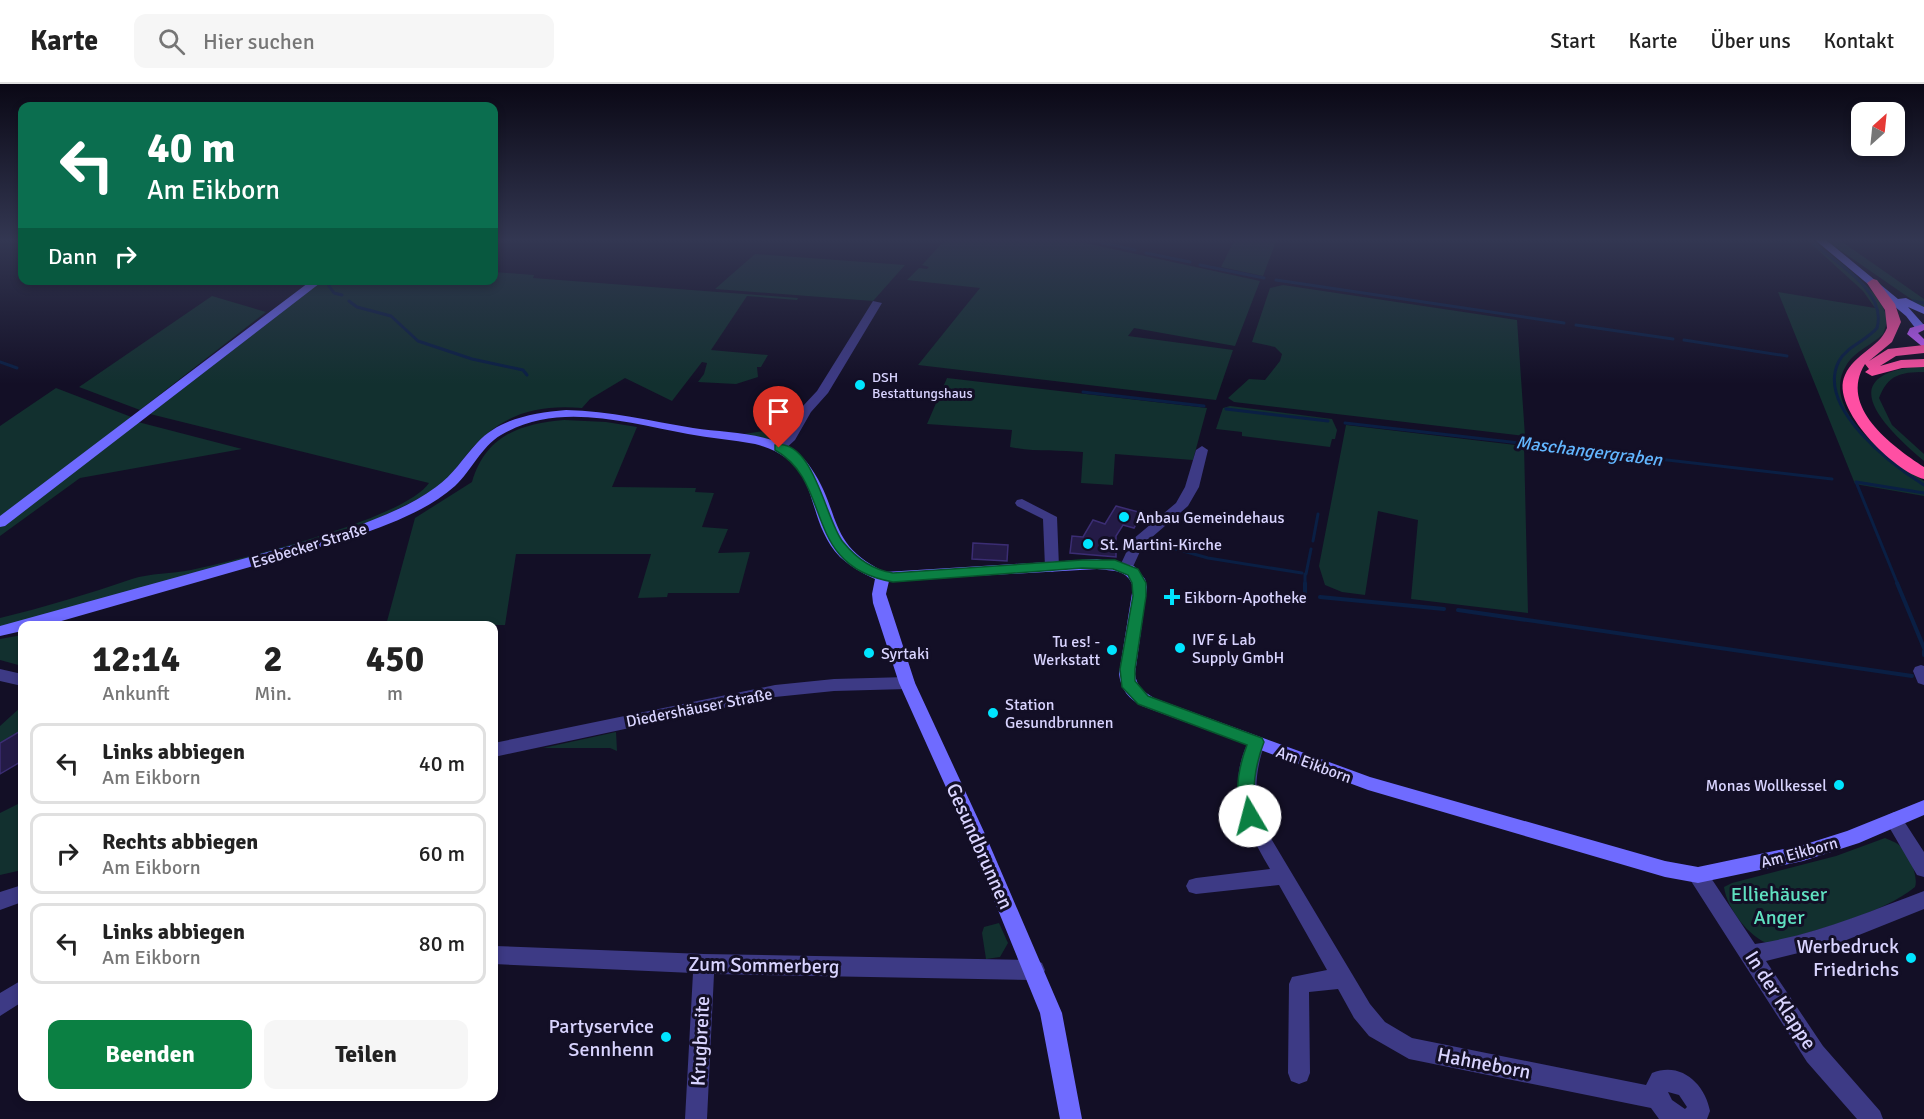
<!DOCTYPE html>
<html lang="de">
<head>
<meta charset="utf-8">
<style>
	:root { --surface:#fff; --page:#f6f6f6; --text:#222; --muted:#767676; --line:#e0e0e0; --accent:#0b8043 }
	body { margin:0; font-family:Signika,sans-serif; background:var(--page); color:var(--text); height:100vh; display:flex; flex-direction:column; font-size:22px; white-space:nowrap }
	* { box-sizing:border-box; margin:0 }
	p { font-size:20px; color:var(--muted) }
	.icon { flex:none; width:33px; height:33px; fill:none; stroke:currentColor; stroke-width:2; stroke-linecap:round; stroke-linejoin:round }
	.map { position:relative; flex:1; overflow:hidden }
	.drawer { position:absolute; left:18px; top:537px; width:480px; height:480px; display:flex; flex-direction:column; background:var(--surface); border-radius:12px; box-shadow:0 3px 9px #0003 }
	.drawer>* { flex:none }
	.top-card { position:absolute; left:18px; top:18px; width:480px; height:183px; border-radius:12px; box-shadow:0 3px 9px #0003; background:#0b6e4f; color:#fff; overflow:hidden }
	.needle { width:39px; rotate:27deg }
	.buttons { position:absolute; left:1851px; top:18px; display:grid; gap:12px }
	.buttons a { display:grid; place-items:center; width:54px; height:54px; border-radius:12px; background:var(--surface); box-shadow:0 3px 9px #0003; font-size:30px }
	.pin { position:absolute; display:grid; place-items:center; width:51px; height:51px; color:#fff; margin:-62px -26px; border-radius:50% 50% 50% 0; rotate:-45deg; box-shadow:0 0 6px #0007 }
	.pin .icon { rotate:45deg }
	.me { position:absolute; width:66px; margin:-33px; rotate:352deg; stroke-linejoin:round; filter:drop-shadow(0 0 4px #0008) }
	.turn { display:flex; align-items:center; gap:21px; height:126px; padding:0 30px; font-size:27px }
	.turn .icon { width:78px; height:78px; stroke-width:2.5 }
	.turn b { display:block; font-size:42px; line-height:51px }
	.then { display:flex; align-items:center; height:57px; padding:0 30px; background:#0003; gap:12px; font-size:22px }
	.eta { display:flex; justify-content:space-evenly; align-items:center; height:102px; text-align:center }
	.eta b { font-size:36px; font-weight:800; line-height:42px }
	.button { display:flex; gap:12px; margin-top:auto; padding:12px 30px }
	.button a { flex:1; height:69px; border-radius:12px; background:var(--accent); color:#fff; font-size:24px; font-weight:800; line-height:69px; text-align:center }
	.button a+a { background:var(--page); color:var(--text) }
	ul { padding:0; list-style:none }
	li { display:flex; align-items:center; gap:18px; height:81px; margin:0 12px 9px; padding:0 18px; border:3px solid var(--line); border-radius:12px }
	li div { flex:1 }
	li b { display:block; font-size:22px }
	li em { font-style:normal }
	header { display:flex; align-items:center; gap:36px; box-sizing:border-box; height:84px; padding:0 30px; background:var(--surface); border-bottom:2px solid var(--line) }
	header strong { font-size:28px }
	nav { display:flex; gap:33px; margin-inline-start:auto; font-size:21px }
	.search { width:420px; height:54px; background:var(--page); display:flex; align-items:center; gap:15px; box-sizing:border-box; padding:0 21px; border-radius:12px; color:var(--muted); font-size:22px }
	.map>svg:first-child { display:block }
	.green { fill:#12302f }
	.lines { fill:none; stroke-linecap:round; stroke-linejoin:round }
	.stream-far1 { stroke:#0a1f44; stroke-width:3 }
	.stream { stroke:#0a1f44; stroke-width:4 }
	.building { fill:#241b47; stroke:#3b2d73; stroke-width:1.5 }
	.street { fill:#3d3a85; fill-rule:evenodd }
	.secondary { fill:#6f6bff; fill-rule:evenodd }
	.primary { fill:#c25bff; fill-rule:evenodd }
	.highway { fill:#ff4fa3; fill-rule:evenodd }
	.route { fill:#0b8043; stroke:#07532c; stroke-width:1.5 }
	.poi-dot { fill:#00e5ff; stroke:#130f26; stroke-width:2 }
	.labels { text-anchor:middle; stroke-width:6; stroke-linejoin:round; paint-order:stroke }
	.far-poi-label { font-size:14px; fill:#d9d4ff; stroke:#130f26; text-anchor:start }
	.poi-label { font-size:16px; fill:#d9d4ff; stroke:#130f26; text-anchor:start }
	.street-label { font-size:16px; fill:#d9d4ff; stroke:#130f26 }
	.water-label { font-size:18px; font-style:italic; fill:#62b6ff; stroke:#130f26 }
	.near-street-label { font-size:20px; fill:#d9d4ff; stroke:#130f26 }
	.near-park-label { font-size:20px; fill:#5fe0c0; stroke:#130f26 }
	.near-poi-label { font-size:20px; fill:#d9d4ff; stroke:#130f26; text-anchor:end }
</style>
</head>
<body>
<header>
<strong>Karte</strong>
<div class="search"><svg class="icon" aria-label="search" viewBox="0 0 24 24"><circle cx="10" cy="10" r="6"/><path d="M15 15l6 6"/></svg>Hier suchen</div>
<nav><a>Start</a><a>Karte</a><a>Über uns</a><a>Kontakt</a></nav>
</header>
<div class="map">
<svg width="1924" height="1035" viewBox="0 0 1924 1035">
	<rect width="100%" height="100%" fill="#130f26"/>
	<path class="green" d="M946 155H1067L1260 197 1235 262 1134 244 1128 252 1233 266 1216 316 918 281 980 204 907 196 919 184 927 185 929 183 922 181Z
		M1235 155H1277L1263 192 1221 183Z
		M1806 155H1811C1831 172 1882 207 1886 232 1888 239 1885 244 1883 250 1872 261 1855 267 1847 280 1817 327 1892 375 1924 397V412L1855 400 1778 208 1875 224 1863 207Z
		M1824 155H1838L1924 215V224Z
		M755 170 905 181 873 217 715 205Z
		M494 188 534 191 533 194 798 214 797 216 747 212 711 266 768 271 761 283H757L758 293 736 300 698 298 704 290 707 279 702 278 672 317 625 294 590 315 582 324C533 320 499 332 468 369 459 380 449 395 437 403 411 421 380 433 351 446L0 544V534C45 523 88 510 132 495 150 489 172 490 191 486 238 476 405 435 429 399L150 330 322 197 494 196Z
		M1283 201 1517 236 1525 352 1234 318 1228 314 1249 295 1265 296 1280 277 1282 270 1275 263 1252 258 1270 204Z
		M212 212 266 228 140 326 79 303Z
		M1924 282V288C1900 288 1888 291 1879 314L1892 341 1924 370V377C1882 341 1830 289 1924 282Z
		M947 294 1207 324 1193 376 1115 370 1113 401 1081 399 1083 368C1058 366 1035 368 1010 363L1012 346 927 340Z
		M56 304 134 334 0 435V342Z
		M1230 322 1332 335 1337 346 1335 355H1332L1330 363 1242 352V348L1216 345 1223 324Z
		M564 336 606 338 637 343 612 403 696 404 695 408 714 409 702 443 728 445 718 469 750 468 739 509H668L667 513 638 514 651 470H516L505 541H386L415 434 472 398C486 351 520 340 564 336Z
		M138 338 242 365 80 394 0 452V443Z
		M783 339 792 341 786 354 778 356 737 351 770 346Z
		M1346 341 1524 362 1528 529 1411 515 1418 436 1378 427 1365 511 1342 508 1325 501 1319 482Z
		M22 551V582L0 576V555Z
		M22 622V677L0 690V642Z
		M616 648 617 667 610 664H543Z
		M22 718V786L0 791V729Z
		M1885 754C1889 756 1896 758 1899 761 1908 768 1919 792 1915 803 1879 832 1814 846 1769 860 1749 853 1727 825 1724 803L1732 799 1836 772Z
		M999 839 1008 859 1000 873 986 875 982 849 984 843Z"/>
	<g class="lines">
		<path class="stream-far1" d="M1086 155 1135 166
			M1808 155C1832 176 1888 206 1877 244 1866 257 1847 262 1839 277 1815 323 1892 381 1924 401
			M1146 169 1190 178
			M1200 181 1264 194
			M328 196 331 197 329 202 334 209 342 211
			M1276 196 1564 239
			M349 217 357 223 391 232 418 257 472 275 523 286 527 291
			M1913 217 1924 219
			M1576 241 1673 255
			M1684 256 1787 272
			M0 278 17 284
			M1083 308 1204 322
			M1226 325 1328 337
			M1345 339 1832 395
			M1313 457 1318 430
			M1176 465 1208 474 1302 489
			M1305 490V501
			M1306 490 1311 465
			M1898 501 1856 398 1924 409"/>
		<path class="stream" d="M1305 499V510
			M1897 499 1924 564
			M1320 513 1444 525
			M1458 526 1912 592
			M1924 567V571"/>
	</g>
	<path class="building" d="M1116 422 1142 429 1134 444 1123 441 1116 452V473L1070 469 1072 452 1083 453 1093 436 1105 440Z
		M973 459 1008 461 1007 477 972 475Z
		M22 646V677L0 690V659Z"/>
	<g class="lines">
		<path class="street" d="M873 217 882 219 828 309 811 328 795 356 783 367H775L773 364 786 351 802 323 817 307Z
			M1202 362 1208 366 1199 403 1188 422 1143 461 1131 487H1121L1119 484 1132 456 1176 419 1185 403 1196 366Z
			M1022 415 1057 433 1059 483 1057 486 1052 488 1045 483 1043 435 1017 422 1015 419 1017 416Z
			M1921 581 1924 582V601L1918 599 1913 587 1915 583Z
			M0 585 22 590V602L0 597Z
			M907 593 913 595 915 599 913 603 907 605 834 607 775 613 494 673V659L775 601 834 595Z
			M1256 652 1262 654 1265 659C1255 687 1253 713 1263 741L1370 920 1385 938 1412 954 1646 1001 1652 989C1681 977 1705 1000 1710 1027L1707 1035H1659L1651 1024 1409 975 1369 952 1354 934 1338 905 1309 908 1310 989 1307 997 1299 1000 1291 997 1288 989 1289 900 1292 893 1327 886 1279 801 1196 810 1189 808 1186 802 1189 796 1196 794 1270 785C1245 742 1224 704 1250 654ZM1668 1008 1679 1011 1687 1023 1685 1025 1672 1016Z
			M1894 728 1900 731 1924 768V793L1917 791 1885 736 1888 731Z
			M1698 783 1705 785 1755 860C1815 851 1868 828 1924 807V825L1839 859 1766 877 1823 962 1880 1027 1883 1035H1857L1807 978 1691 797 1688 791 1691 785Z
			M22 801V818L0 826V808Z
			M494 862 704 870 1035 876 1042 879 1045 886 1042 893 1035 896 714 890 707 1035H685L693 889 494 880Z
			M22 896V918L0 932V909Z"/>
		<path class="secondary" d="M1814 155H1825L1898 215 1906 214 1924 223V230L1908 223 1924 241V245H1916L1906 232Z
			M312 196H324L5 442 0 443V432Z
			M566 326C610 327 651 337 693 344 720 348 748 348 775 357 789 362 803 371 811 384 842 429 826 460 885 488L1097 475 1134 482 1145 495 1147 503 1135 590C1137 603 1143 607 1154 614L1370 693 1665 777 1698 783 1803 761 1847 747 1924 716V731L1859 759 1803 777 1698 799 1665 793 1368 706 1142 622C1129 615 1121 606 1119 590L1133 503C1128 485 1112 487 1097 485L889 497 886 510 889 519 915 599 985 750 1062 929 1082 1035H1060L1040 929 967 750 899 599 873 519 872 510 875 495C862 489 851 483 840 473 801 432 826 379 755 360 733 356 710 354 688 350 627 339 558 317 501 351 481 363 472 386 455 402 427 427 389 440 354 453L44 542H22V547L0 552V542L344 447C376 435 409 423 436 403 453 391 463 374 477 359 500 334 534 329 566 326Z"/>
		<path class="primary" d="M1924 240V246L1918 249 1924 255V264L1907 250 1910 244Z"/>
		<path class="highway" d="M1873 195 1877 196 1895 220 1901 238 1892 258 1869 277 1888 265 1924 261V269L1896 272 1880 282 1901 276 1924 275V283L1902 284 1872 292 1865 288 1869 285 1865 280C1838 323 1892 362 1924 383V395C1895 388 1829 324 1845 291 1855 269 1879 264 1887 244L1885 226 1867 199Z"/>
	</g>
	<linearGradient id="sky" x2="0" y2="1"><stop stop-color="#0a0815"/><stop offset="0.52" stop-color="#333752"/><stop offset="1" stop-color="#333752" stop-opacity="0"/></linearGradient>
	<rect width="1924" height="300" fill="url(#sky)"/>
	<path class="route" d="M775 361C814 354 826 438 843 458 856 474 873 486 893 489L1082 476H1115L1138 485 1146 499V512L1135 585V597L1148 612 1262 654 1264 658C1257 676 1254 690 1254 709 1254 719 1261 728 1256 737H1244C1233 713 1238 685 1247 661L1138 620 1122 603 1120 585 1133 512 1132 499 1128 491 1113 485 1082 484 893 498C801 482 834 399 775 366Z"/>
	<g class="poi-dot">
		<circle cx="860" cy="301" r="6"/>
		<circle cx="1124" cy="433" r="6"/>
		<circle cx="1088" cy="460" r="6"/>
		<path d="M1169 504h6v6h6v6h-6v6h-6v-6h-6v-6h6z"/>
		<circle cx="1180" cy="564" r="6"/>
		<circle cx="1112" cy="566" r="6"/>
		<circle cx="869" cy="569" r="6"/>
		<circle cx="993" cy="629" r="6"/>
		<circle cx="1839" cy="701" r="6"/>
		<circle cx="1911" cy="874" r="6"/>
		<circle cx="666" cy="953" r="6"/>
	</g>
	<g class="labels">
		<g class="far-poi-label">
			<text x="872" y="298">DSH<tspan x="872" dy="16">Bestattungshaus</tspan></text>
		</g>
		<g class="poi-label">
			<text x="1136" y="439">Anbau Gemeindehaus</text>
			<text x="1100" y="466">St. Martini-Kirche</text>
			<text x="1184" y="519">Eikborn-Apotheke</text>
			<text x="1192" y="561">IVF &amp; Lab<tspan x="1192" dy="18">Supply GmbH</tspan></text>
			<text x="1100" y="563" text-anchor="end">Tu es! -<tspan x="1100" dy="18">Werkstatt</tspan></text>
			<text x="881" y="575">Syrtaki</text>
			<text x="1005" y="626">Station<tspan x="1005" dy="18">Gesundbrunnen</tspan></text>
			<text x="1827" y="707" text-anchor="end">Monas Wollkessel</text>
		</g>
		<g class="street-label">
			<text transform="translate(309 461) rotate(-17)" y="6">Esebecker Straße</text>
			<text transform="translate(699 623) rotate(-11)" y="6">Diedershäuser Straße</text>
			<text transform="translate(1314 680) rotate(20)" y="6">Am Eikborn</text>
			<text transform="translate(1799 768) rotate(-15)" y="6">Am Eikborn</text>
		</g>
		<g class="water-label">
			<text transform="translate(1589 367) rotate(7)" y="6">Maschangergraben</text>
		</g>
		<g class="near-street-label">
			<text transform="translate(980 762) rotate(66)" y="7">Gesundbrunnen</text>
			<text transform="translate(764 881) rotate(1)" y="7">Zum Sommerberg</text>
			<text transform="translate(1781 916) rotate(57)" y="7">In der Klappe</text>
			<text transform="translate(700 957) rotate(-87)" y="7">Krugbreite</text>
			<text transform="translate(1484 979) rotate(11)" y="7">Hahneborn</text>
		</g>
		<g class="near-park-label">
			<text x="1779" y="817">Elliehäuser<tspan x="1779" dy="23">Anger</tspan></text>
		</g>
		<g class="near-poi-label">
			<text x="1899" y="869">Werbedruck<tspan x="1899" dy="23">Friedrichs</tspan></text>
			<text x="654" y="949">Partyservice<tspan x="654" dy="23">Sennhenn</tspan></text>
		</g>
	</g>
</svg>
<div class="buttons">
<a><svg class="needle" viewBox="-14 -14 28 28"><path d="M0-13l5 13h-10z" fill="#e53935"/><path d="M0 13l5-13h-10z" fill="#767676"/></svg></a>
</div>
<div class="pin" style="left:779px;top:364px;background:#d93025"><svg class="icon" aria-label="arrive" viewBox="0 0 24 24"><path d="M6 21V4h12l-3 4 3 4H6"/></svg></div>
<svg class="me" style="left:1250px;top:732px" viewBox="-20 -20 40 40"><circle r="19" fill="#fff"/><path d="M0-13L10 11 0 6-10 11z" fill="#0b8043"/></svg>
<div class="top-card">
<div class="turn"><svg class="icon" aria-label="left" viewBox="0 0 24 24"><path d="M17 20v-9H6M10 6l-5 5 5 5"/></svg><div><b>40 m</b>Am Eikborn</div></div>
<div class="then">Dann<svg class="icon" aria-label="right" viewBox="0 0 24 24"><path d="M7 20v-9h11M14 6l5 5-5 5"/></svg></div>
</div>
<section class="drawer">
<div class="eta">
<div><b>12:14</b><p>Ankunft</p></div>
<div><b>2</b><p>Min.</p></div>
<div><b>450</b><p>m</p></div>
</div>
<ul>
<li><svg class="icon" aria-label="left" viewBox="0 0 24 24"><path d="M17 20v-9H6M10 6l-5 5 5 5"/></svg><div><b>Links abbiegen</b><p>Am Eikborn</p></div><em>40 m</em></li>
<li><svg class="icon" aria-label="right" viewBox="0 0 24 24"><path d="M7 20v-9h11M14 6l5 5-5 5"/></svg><div><b>Rechts abbiegen</b><p>Am Eikborn</p></div><em>60 m</em></li>
<li><svg class="icon" aria-label="left" viewBox="0 0 24 24"><path d="M17 20v-9H6M10 6l-5 5 5 5"/></svg><div><b>Links abbiegen</b><p>Am Eikborn</p></div><em>80 m</em></li>
</ul>
<div class="button"><a>Beenden</a><a>Teilen</a></div>
</section>
</div>
</body>
</html>
